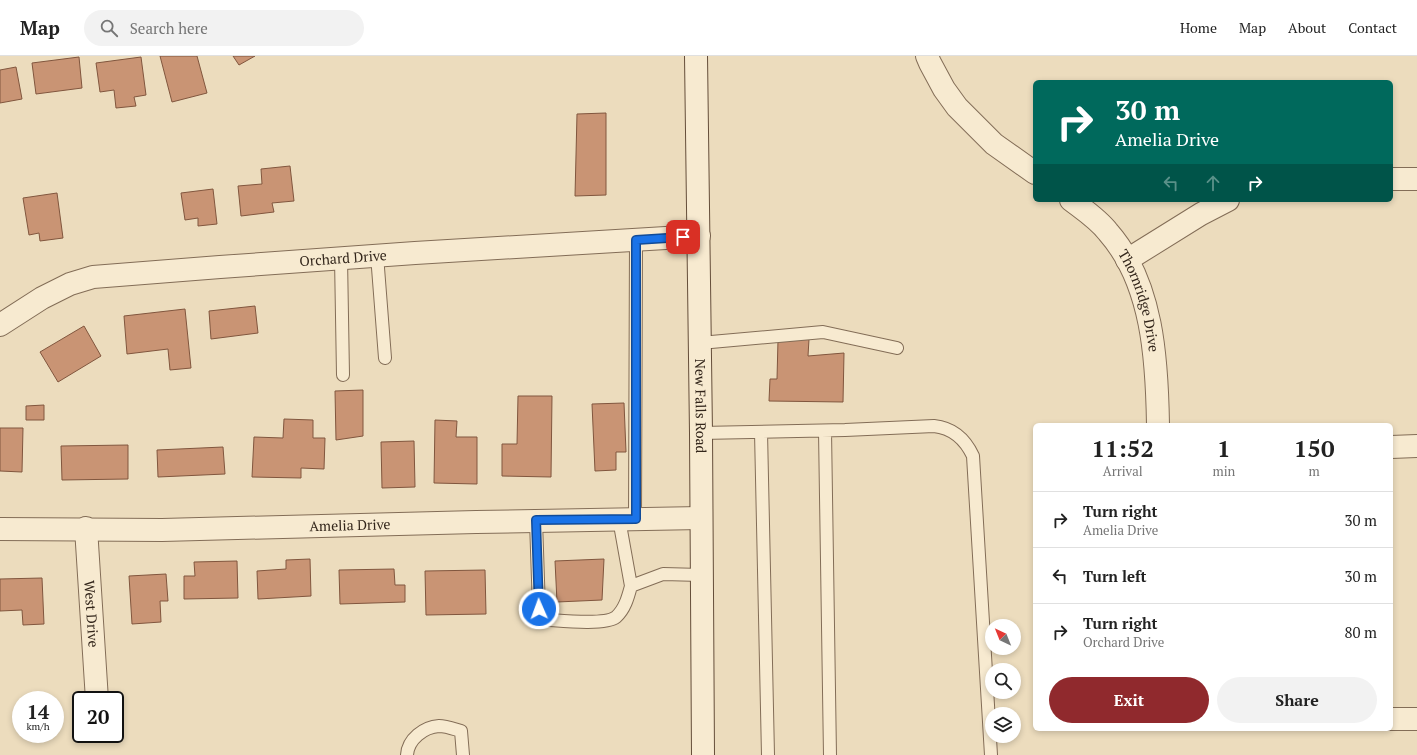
<!DOCTYPE html>
<html lang="en">
<head>
<meta charset="utf-8">
<style>
	:root { --surface:#fff; --page:#f2f2f2; --text:#222; --muted:#767676; --line:#e0e0e0; --accent:#90292d }
	body { margin:0; font-family:"PT Serif",serif; background:var(--page); color:var(--text); height:100vh; display:flex; flex-direction:column; font-size:15px; white-space:nowrap }
	* { box-sizing:border-box; margin:0 }
	p { font-size:13px; color:var(--muted) }
	.icon { flex:none; width:22px; height:22px; fill:none; stroke:currentColor; stroke-width:2; stroke-linecap:round; stroke-linejoin:round }
	.map { position:relative; flex:1; overflow:hidden }
	.drawer { position:absolute; left:1033px; top:367px; width:360px; height:308px; display:flex; flex-direction:column; background:var(--surface); border-radius:6px; box-shadow:0 2px 6px #0003 }
	.drawer>* { flex:none }
	.guide { position:absolute; left:1033px; top:24px; width:360px; height:122px; border-radius:6px; box-shadow:0 2px 6px #0003; background:#00695c; color:#fff; overflow:hidden }
	.needle { width:26px; rotate:317deg }
	.fabs { position:absolute; left:985px; top:563px; display:grid; gap:8px }
	.fabs a { display:grid; place-items:center; width:36px; height:36px; border-radius:50%; background:var(--surface); box-shadow:0 2px 6px #0003; font-size:20px }
	.speed { position:absolute; left:12px; top:635px; display:flex; gap:8px; font-size:20px; font-weight:700; text-align:center }
	.speed>* { display:grid; place-content:center; width:52px; height:52px; border-radius:50%; background:var(--surface); box-shadow:0 2px 6px #0003; line-height:1 }
	.speed small { font-size:10px; font-weight:400 }
	.speed .limit { border:2px solid #111; border-radius:6px; background:#fff; color:#111 }
	.pin { position:absolute; display:grid; place-items:center; width:34px; height:34px; color:#fff; margin:-17px; border-radius:8px; box-shadow:0 2px 6px #0006 }
	.me { position:absolute; width:44px; margin:-22px; rotate:358deg; stroke-linejoin:round; filter:drop-shadow(0 0 3px #0008) }
	.turn { display:flex; align-items:center; gap:14px; height:84px; padding:0 16px; font-size:18px }
	.turn .icon { width:52px; height:52px; stroke-width:2.5 }
	.turn b { display:block; font-size:28px; line-height:34px }
	.lanes { display:flex; align-items:center; height:38px; padding:0 16px; background:#0003; justify-content:center; gap:20px; direction:ltr }
	.lanes .off { opacity:.35 }
	.eta { display:flex; justify-content:space-evenly; align-items:center; height:68px; text-align:center }
	.eta b { font-size:24px; font-weight:600; line-height:28px }
	.primary-button { display:flex; gap:8px; margin-top:auto; padding:8px 16px }
	.primary-button a { flex:1; height:46px; border-radius:24px; background:var(--accent); color:#fff; font-size:16px; font-weight:600; line-height:46px; text-align:center }
	.primary-button a+a { background:var(--page); color:var(--text) }
	ul { padding:0; list-style:none }
	li { display:flex; align-items:center; gap:12px; height:56px; padding:0 16px; border-top:1px solid var(--line) }
	li div { flex:1 }
	li b { display:block; font-size:15px }
	li em { font-style:normal }
	header { display:flex; align-items:center; gap:24px; box-sizing:border-box; height:56px; padding:0 20px; background:var(--surface); border-bottom:1px solid var(--line) }
	header strong { font-size:19px }
	nav { display:flex; gap:22px; margin-inline-start:auto; font-size:14px }
	.search { width:280px; height:36px; background:var(--page); display:flex; align-items:center; gap:10px; box-sizing:border-box; padding:0 14px; border-radius:22px; color:var(--muted); font-size:15px }
	.map>svg:first-child { display:block }
	.building { fill:#c99474; stroke:#81563e }
	.lines { fill:none; stroke-linecap:round; stroke-linejoin:round }
	.service-casing { stroke:#836d57; stroke-width:14 }
	.minor-casing { stroke:#836d57; stroke-width:24 }
	.secondary-casing { stroke:#654e3a; stroke-width:24 }
	.service { stroke:#f7ead0; stroke-width:12 }
	.minor { stroke:#f7ead0; stroke-width:22 }
	.secondary { stroke:#f7ead0; stroke-width:22 }
	.route-casing { stroke:#114b97; stroke-width:10 }
	.route { stroke:#1a73e8; stroke-width:7 }
	.labels { text-anchor:middle; stroke-width:4; stroke-linejoin:round; paint-order:stroke }
	.street-label { font-size:14px; fill:#33261b; stroke:#f4e7cc }
</style>
</head>
<body>
<header>
<strong>Map</strong>
<div class="search"><svg class="icon" aria-label="search" viewBox="0 0 24 24"><circle cx="10" cy="10" r="6"/><path d="M15 15l6 6"/></svg>Search here</div>
<nav><a>Home</a><a>Map</a><a>About</a><a>Contact</a></nav>
</header>
<div class="map">
<svg width="1417" height="699" viewBox="0 0 1417 699">
	<rect width="100%" height="100%" fill="#ecdcbd"/>
	<path class="building" d="M160 0H197L207 37 172 46Z
		M233 0H255L239 9Z
		M79 1 82 32 36 38 32 7Z
		M141 1 146 39 134 41 136 50 116 52 114 34 100 36 96 7Z
		M16 11 22 43 0 47V14Z
		M606 57V139L575 140 577 58Z
		M290 110 294 145 272 147 274 156 241 160 238 130 262 128 261 113Z
		M213 133 217 168 198 170V162L185 164 181 137Z
		M57 137 63 182 40 185 39 177 29 179 23 142Z
		M255 250 258 277 211 283 209 255Z
		M185 253 191 312 170 314 168 293 127 298 124 260Z
		M84 270 101 300 58 326 40 296Z
		M809 283 808 300 844 297 843 346 769 345 770 323H777L778 284Z
		M363 334V380L336 384 335 335Z
		M518 340H552L551 421 502 420V388H517Z
		M624 347 626 396H616V414L595 415 592 348Z
		M44 349V364H26V350Z
		M284 363 313 364V382H325L324 413 301 412V422L252 421 254 381 283 382Z
		M435 364 457 365 456 381H477V428L434 427Z
		M0 372H23L22 416 0 415Z
		M414 385 415 431 382 432 381 386Z
		M128 389V423L62 424 61 390Z
		M223 391 225 418 158 421 157 394Z
		M310 503 311 540 258 543 257 515 286 513V504Z
		M604 503 602 544 557 546 555 505Z
		M237 505 238 542 184 543V520H195L194 506Z
		M394 513 395 529H405V546L340 548 339 514Z
		M485 514 486 558 426 559 425 515Z
		M166 518 168 545H160L161 566 132 568 129 520Z
		M42 522 44 568 23 569 22 554 0 555V523Z"/>
	<g class="lines">
		<defs>
			<path id="service" d="M377 199 385 302
				M341 202 343 319
				M700 287 823 276 897 292
				M825 375 830 699
				M761 376 768 699
				M701 377 845 374 934 370C953 372 965 383 973 400L991 699
				M619 463 631 530 663 518 701 519
				M635 463 636 184
				M536 465 539 553 550 564C564 565 606 569 616 561 625 553 628 541 631 530
				M407 699C408 683 424 671 439 670 446 670 454 673 461 675L463 699"/>
			<g id="minor">
				<path d="M927 0 930 7 944 33 957 51 994 88 1035 117"/>
				<path d="M1391 123H1417"/>
				<path id="s1" d="M1071 144C1084 154 1098 163 1108 176 1153 227 1157 304 1158 369"/>
				<path d="M1127 204 1201 158 1228 144"/>
				<path id="s2" d="M0 269 42 242 70 228 93 221 220 211 415 197 699 180"/>
				<path d="M1391 391 1417 390"/>
				<path id="s3" d="M86 472 97 644"/>
				<path id="s4" d="M0 473 162 474 476 466 701 462"/>
				<path d="M1391 663H1417"/>
			</g>
			<g id="secondary">
				<path id="s5" d="M696 0 701 377 703 699"/>
			</g>
		</defs>
		<use href="#service" class="service-casing"/>
		<use href="#minor" class="minor-casing"/>
		<use href="#secondary" class="secondary-casing"/>
		<use href="#service" class="service"/>
		<use href="#minor" class="minor"/>
		<use href="#secondary" class="secondary"/>
	</g>
	<g class="lines">
		<defs>
			<path id="route" d="M539 553 536 464 636 463V184L683 181"/>
		</defs>
		<use href="#route" class="route-casing"/>
		<use href="#route" class="route"/>
	</g>
	<g class="labels">
		<g class="street-label">
			<text dy="5" stroke="none"><textPath href="#s2" startOffset="356">Orchard Drive</textPath></text>
			<text dy="5" stroke="none"><textPath href="#s1" startOffset="126">Thornridge Drive</textPath></text>
			<text dy="5" stroke="none"><textPath href="#s5" startOffset="350">New Falls Road</textPath></text>
			<text dy="5" stroke="none"><textPath href="#s4" startOffset="350">Amelia Drive</textPath></text>
			<text dy="5" stroke="none"><textPath href="#s3" startOffset="86">West Drive</textPath></text>
		</g>
	</g>
</svg>
<div class="fabs">
<a><svg class="needle" viewBox="-14 -14 28 28"><path d="M0-13l5 13h-10z" fill="#e53935"/><path d="M0 13l5-13h-10z" fill="#767676"/></svg></a>
<a><svg class="icon" aria-label="search" viewBox="0 0 24 24"><circle cx="10" cy="10" r="6"/><path d="M15 15l6 6"/></svg></a>
<a><svg class="icon" aria-label="layers" viewBox="0 0 24 24"><path d="M12 4l9 5-9 5-9-5zM3 14l9 5 9-5"/></svg></a>
</div>
<div class="speed"><div>14<small>km/h</small></div><div class="limit">20</div></div>
<div class="pin" style="left:683px;top:181px;background:#d93025"><svg class="icon" aria-label="arrive" viewBox="0 0 24 24"><path d="M6 21V4h12l-3 4 3 4H6"/></svg></div>
<svg class="me" style="left:539px;top:553px" viewBox="-20 -20 40 40"><circle r="17" fill="#1a73e8" stroke="#fff" stroke-width="3"/><path d="M0-11L8 9 0 5-8 9z" fill="#fff"/></svg>
<div class="guide">
<div class="turn"><svg class="icon" aria-label="right" viewBox="0 0 24 24"><path d="M7 20v-9h11M14 6l5 5-5 5"/></svg><div><b>30 m</b>Amelia Drive</div></div>
<div class="lanes"><svg class="icon off" aria-label="left" viewBox="0 0 24 24"><path d="M17 20v-9H6M10 6l-5 5 5 5"/></svg><svg class="icon off" aria-label="ahead" viewBox="0 0 24 24"><path d="M12 20V5M6 11l6-6 6 6"/></svg><svg class="icon" aria-label="right" viewBox="0 0 24 24"><path d="M7 20v-9h11M14 6l5 5-5 5"/></svg></div>
</div>
<section class="drawer">
<div class="eta">
<div><b>11:52</b><p>Arrival</p></div>
<div><b>1</b><p>min</p></div>
<div><b>150</b><p>m</p></div>
</div>
<ul>
<li><svg class="icon" aria-label="right" viewBox="0 0 24 24"><path d="M7 20v-9h11M14 6l5 5-5 5"/></svg><div><b>Turn right</b><p>Amelia Drive</p></div><em>30 m</em></li>
<li><svg class="icon" aria-label="left" viewBox="0 0 24 24"><path d="M17 20v-9H6M10 6l-5 5 5 5"/></svg><div><b>Turn left</b></div><em>30 m</em></li>
<li><svg class="icon" aria-label="right" viewBox="0 0 24 24"><path d="M7 20v-9h11M14 6l5 5-5 5"/></svg><div><b>Turn right</b><p>Orchard Drive</p></div><em>80 m</em></li>
</ul>
<div class="primary-button"><a>Exit</a><a>Share</a></div>
</section>
</div>
</body>
</html>
